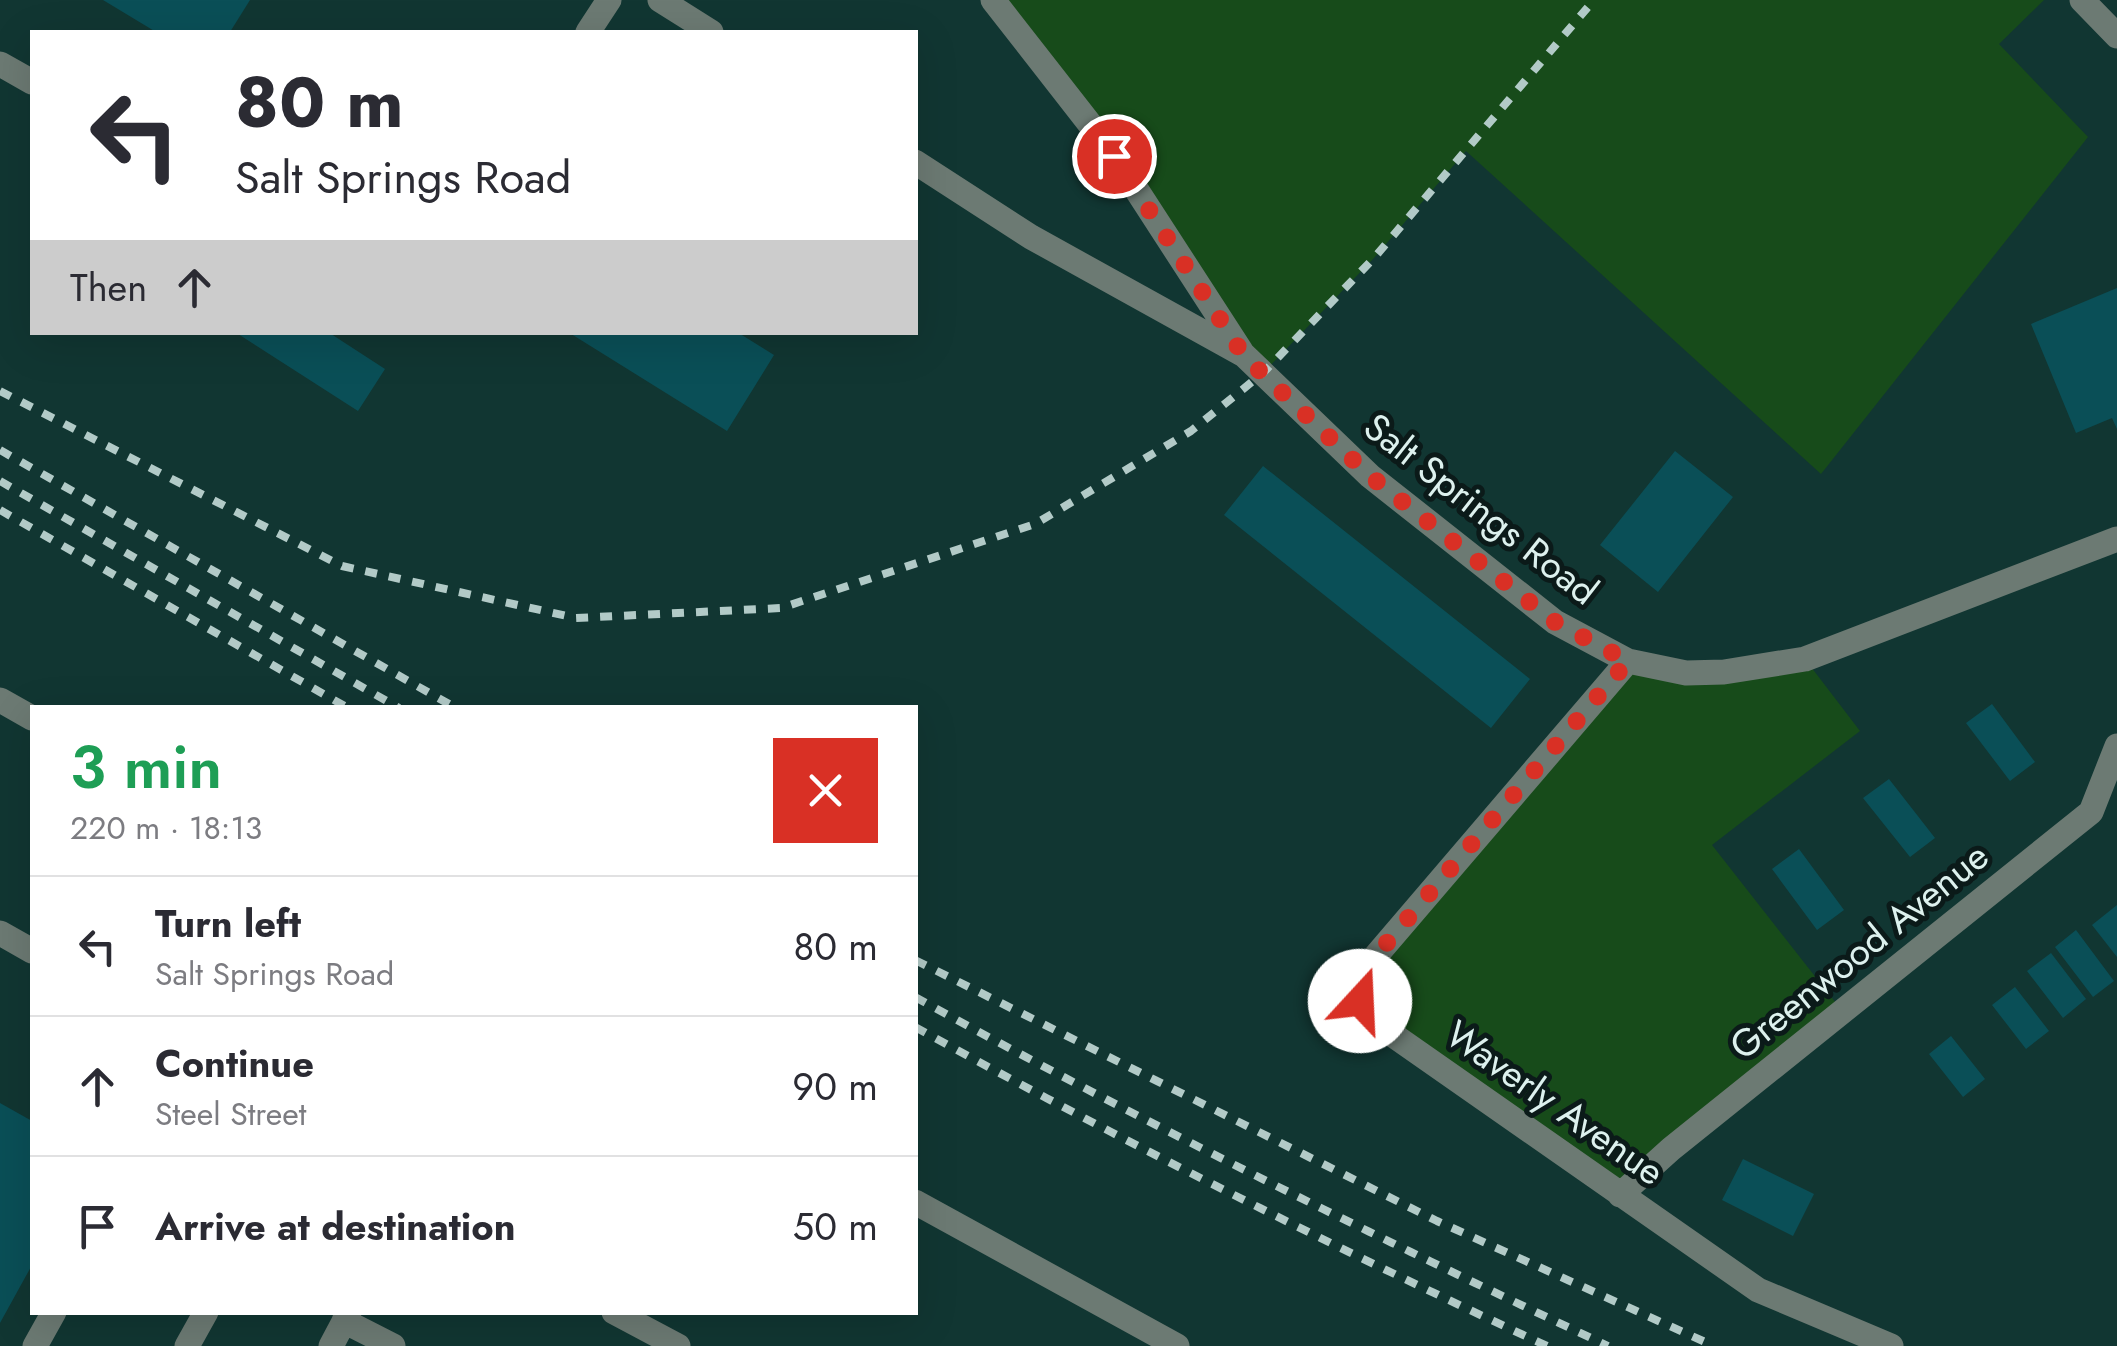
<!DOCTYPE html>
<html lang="en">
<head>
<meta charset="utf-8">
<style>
	:root { --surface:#fff; --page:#f7f7f7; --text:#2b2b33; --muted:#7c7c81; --line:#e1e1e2 }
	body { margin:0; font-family:Jost,sans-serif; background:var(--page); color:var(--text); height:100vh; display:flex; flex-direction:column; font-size:38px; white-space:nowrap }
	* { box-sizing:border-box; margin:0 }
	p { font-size:32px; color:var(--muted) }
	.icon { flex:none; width:55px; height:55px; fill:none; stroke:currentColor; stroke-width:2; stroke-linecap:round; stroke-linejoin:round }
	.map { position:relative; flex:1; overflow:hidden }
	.sheet { position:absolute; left:30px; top:705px; width:888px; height:610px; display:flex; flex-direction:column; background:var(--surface); border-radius:0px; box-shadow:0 10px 40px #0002 }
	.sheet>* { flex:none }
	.top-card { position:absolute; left:30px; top:30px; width:888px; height:305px; border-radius:0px; box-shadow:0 10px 40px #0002; background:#fff; color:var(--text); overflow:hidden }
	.pin { position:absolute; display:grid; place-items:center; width:85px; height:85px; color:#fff; margin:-42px; border:5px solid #fff; border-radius:50%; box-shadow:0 2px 10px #0007 }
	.me { position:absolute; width:110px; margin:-55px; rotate:20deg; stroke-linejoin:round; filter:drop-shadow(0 0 8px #0008) }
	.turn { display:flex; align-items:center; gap:35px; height:210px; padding:0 40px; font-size:45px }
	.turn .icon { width:130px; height:130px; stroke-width:2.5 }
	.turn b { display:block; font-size:70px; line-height:85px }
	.then { display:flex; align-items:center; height:95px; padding:0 40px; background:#0003; gap:20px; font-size:38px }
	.round { display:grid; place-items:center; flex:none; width:105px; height:105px; border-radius:0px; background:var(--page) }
	.summary { display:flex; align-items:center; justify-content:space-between; height:170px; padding:0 40px }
	h1 { font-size:60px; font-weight:600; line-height:75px; color:#1e9e55 }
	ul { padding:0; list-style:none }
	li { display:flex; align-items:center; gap:30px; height:140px; padding:0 40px; border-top:2px solid var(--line) }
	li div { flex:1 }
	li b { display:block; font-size:38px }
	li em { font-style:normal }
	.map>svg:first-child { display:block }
	.green { fill:#174b1a }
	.building { fill:#0a4f57 }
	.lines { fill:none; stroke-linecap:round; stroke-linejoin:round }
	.minor { stroke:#6c7a73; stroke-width:25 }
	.rail { stroke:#b2cac7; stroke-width:8; stroke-dasharray:12 12; stroke-linecap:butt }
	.route { stroke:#d93025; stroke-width:18; stroke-dasharray:0 32.4 }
	.labels { text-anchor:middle; stroke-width:10; stroke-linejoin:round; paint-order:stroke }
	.street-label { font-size:38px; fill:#ddf1ee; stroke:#0b1a19 }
</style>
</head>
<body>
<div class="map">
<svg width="2117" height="1346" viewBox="0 0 2117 1346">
	<rect width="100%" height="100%" fill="#113632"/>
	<path class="green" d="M993 0H2044L1999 44 2088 137 1821 474 1466 151 1374 258 1263 373Z
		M1805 659 1860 731 1712 845 1843 1012 1620 1195 1393 1035 1362 972 1628 661 1686 673Z"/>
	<path class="building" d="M103 0H250L230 32H156Z
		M2117 288V429L2112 418 2076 433 2031 324Z
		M235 332H328L385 369 358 411Z
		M568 332H737L774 355 727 431Z
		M1675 451 1733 497 1658 592 1600 545Z
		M1263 466 1530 679 1491 728 1224 515Z
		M1992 704 2035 762 2010 781 1966 723Z
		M1889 779 1935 838 1910 857 1863 798Z
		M1799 849 1844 910 1817 930 1772 869Z
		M2117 905V957L2092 925Z
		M2076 930 2114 981 2093 997 2055 947Z
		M2051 953 2086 999 2063 1018 2027 971Z
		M2015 987 2049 1031 2026 1049 1992 1005Z
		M1951 1036 1985 1079 1963 1097 1929 1054Z
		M0 1103 32 1121V1265L0 1323Z
		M1743 1159 1814 1194 1793 1236 1722 1200Z"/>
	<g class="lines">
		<path class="minor" d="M660 0 711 32
			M993 0 1114 155 1241 351
			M2082 0 2117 36
			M588 32 609 0
			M0 64 32 82
			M915 162 1031 237 1244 355 1370 476 1555 622 1628 661 1686 673 1724 672 1805 659 2117 539
			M1628 661 1362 972C1355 1004 1370 1016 1393 1035L1758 1290 1891 1346
			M0 700 32 718
			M0 933 32 951
			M1620 1195 1671 1149 2091 812 2117 746
			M915 1202 1177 1346
			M614 1312 678 1346
			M344 1321 393 1346
			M35 1346 54 1312
			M187 1346 206 1312
			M331 1346 349 1312"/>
		<path class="rail" d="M0 391 342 566 576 618 781 608 1035 524 1191 431 1263 373 1374 258 1594 0
			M0 450 456 708
			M0 481 399 708
			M0 510 348 708
			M915 960 1437 1221 1714 1346
			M915 997C1142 1122 1374 1236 1608 1346
			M915 1027C1122 1141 1333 1247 1547 1346"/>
	</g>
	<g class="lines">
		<path class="route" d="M1114 156 1244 356 1370 476 1555 622 1628 661 1362 972 1360 1001"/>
	</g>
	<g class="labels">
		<g class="street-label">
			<text transform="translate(1481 509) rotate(38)" y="13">Salt Springs Road</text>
			<text transform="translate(1859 951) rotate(-39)" y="13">Greenwood Avenue</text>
			<text transform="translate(1555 1103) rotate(35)" y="13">Waverly Avenue</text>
		</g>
	</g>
</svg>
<div class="pin" style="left:1114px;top:156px;background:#d93025"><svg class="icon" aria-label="arrive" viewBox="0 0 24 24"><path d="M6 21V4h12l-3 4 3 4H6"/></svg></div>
<svg class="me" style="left:1360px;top:1001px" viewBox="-20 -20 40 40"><circle r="19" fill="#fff"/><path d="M0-13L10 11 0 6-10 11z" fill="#d93025"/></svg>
<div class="top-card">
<div class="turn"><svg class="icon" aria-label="left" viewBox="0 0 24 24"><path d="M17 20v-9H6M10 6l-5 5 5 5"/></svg><div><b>80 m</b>Salt Springs Road</div></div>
<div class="then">Then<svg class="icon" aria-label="ahead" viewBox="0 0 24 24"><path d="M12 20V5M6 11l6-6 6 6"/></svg></div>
</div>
<section class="sheet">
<div class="summary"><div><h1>3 min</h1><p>220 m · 18:13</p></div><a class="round" style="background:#d93025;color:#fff"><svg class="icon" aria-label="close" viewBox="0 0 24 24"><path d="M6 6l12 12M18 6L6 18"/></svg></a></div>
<ul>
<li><svg class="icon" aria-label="left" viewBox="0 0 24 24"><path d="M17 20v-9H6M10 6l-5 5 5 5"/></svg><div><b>Turn left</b><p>Salt Springs Road</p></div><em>80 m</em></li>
<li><svg class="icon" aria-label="ahead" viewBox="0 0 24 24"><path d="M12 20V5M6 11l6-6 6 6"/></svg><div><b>Continue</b><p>Steel Street</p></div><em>90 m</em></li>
<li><svg class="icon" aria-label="arrive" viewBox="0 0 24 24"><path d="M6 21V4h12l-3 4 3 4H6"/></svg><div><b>Arrive at destination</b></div><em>50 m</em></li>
</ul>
</section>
</div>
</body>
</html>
